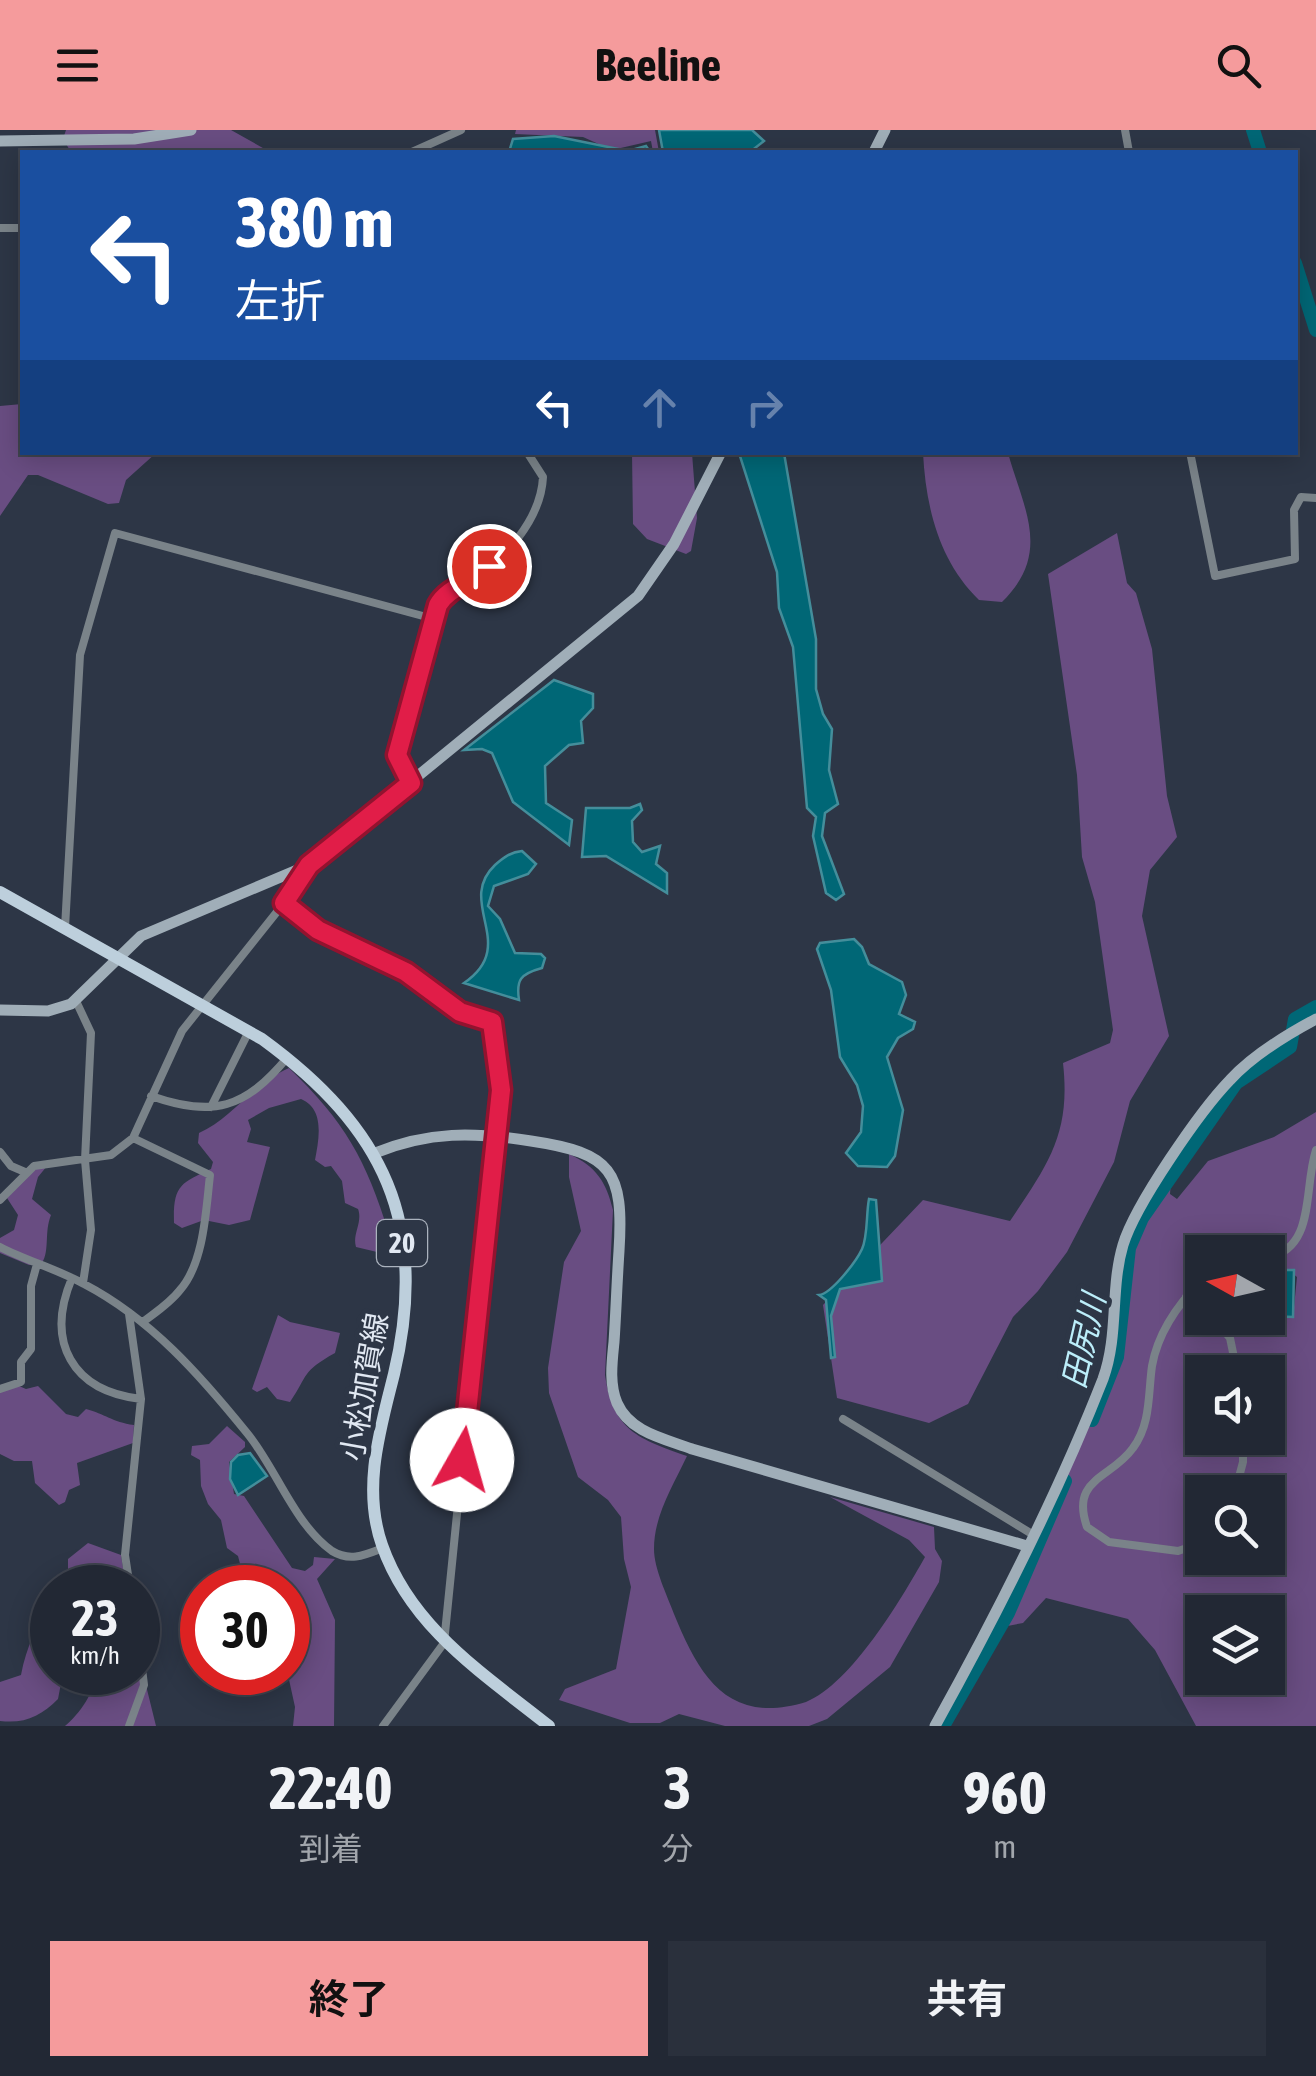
<!DOCTYPE html>
<html lang="ja">
<head>
<meta charset="utf-8">
<style>
	:root { --surface:#222834; --page:#2a303c; --text:#f1f3f6; --muted:#a2a6ac; --line:#3f444f; --accent:#f59b9c }
	body { margin:0; font-family:"Asap Condensed","Noto Sans JP",sans-serif; background:var(--page); color:var(--text); height:100vh; display:flex; flex-direction:column; font-size:38px; white-space:nowrap }
	* { box-sizing:border-box; margin:0 }
	p { font-size:32px; color:var(--muted) }
	.icon { flex:none; width:55px; height:55px; fill:none; stroke:currentColor; stroke-width:2; stroke-linecap:round; stroke-linejoin:round }
	.map { position:relative; height:1596px; overflow:hidden }
	.side { display:flex; flex-direction:column; background:var(--surface); flex:1 }
	.side>* { flex:none }
	.top-card { position:absolute; left:20px; top:20px; width:1278px; height:305px; border-radius:0px; box-shadow:0 5px 25px #0003,0 0 0 2px var(--line); background:#1a4fa0; color:#fff; overflow:hidden }
	.needle { width:65px; rotate:278deg }
	.buttons { position:absolute; left:1185px; top:1105px; display:grid; gap:20px }
	.buttons a { display:grid; place-items:center; width:100px; height:100px; border-radius:0px; background:var(--surface); box-shadow:0 5px 25px #0003,0 0 0 2px var(--line); font-size:50px }
	.speed { position:absolute; left:30px; top:1435px; display:flex; gap:20px; font-size:50px; font-weight:700; text-align:center }
	.speed>* { display:grid; place-content:center; width:130px; height:130px; border-radius:50%; background:var(--surface); box-shadow:0 5px 25px #0003,0 0 0 2px var(--line); line-height:1 }
	.speed small { font-size:25px; font-weight:400 }
	.speed .limit { border:15px solid #d22; background:#fff; color:#111 }
	.pin { position:absolute; display:grid; place-items:center; width:85px; height:85px; color:#fff; margin:-42px; border:5px solid #fff; border-radius:50%; box-shadow:0 2px 10px #0007 }
	.me { position:absolute; width:110px; margin:-55px; rotate:7deg; stroke-linejoin:round; filter:drop-shadow(0 0 8px #0008) }
	.turn { display:flex; align-items:center; gap:35px; height:210px; padding:0 50px; font-size:45px }
	.turn .icon { width:130px; height:130px; stroke-width:2.5 }
	.turn b { display:block; font-size:70px; line-height:85px }
	.lanes { display:flex; align-items:center; height:95px; padding:0 50px; background:#0003; justify-content:center; gap:50px; direction:ltr }
	.lanes .off { opacity:.35 }
	.eta { display:flex; justify-content:space-evenly; align-items:center; height:170px; text-align:center }
	.eta b { font-size:60px; font-weight:700; line-height:70px }
	.cta { display:flex; gap:20px; margin-top:auto; padding:20px 50px }
	.cta a { flex:1; height:115px; border-radius:0px; background:var(--accent); color:#111; font-size:40px; font-weight:700; line-height:115px; text-align:center }
	.cta a+a { background:var(--page); color:var(--text) }
	header { display:flex; justify-content:space-between; align-items:center; height:130px; padding:0 50px; background:var(--accent); color:#111; font-size:45px; font-weight:700 }
	.map>svg:first-child { display:block }
	.green { fill:#694d82; fill-rule:evenodd }
	.water { fill:#006776; stroke:#448e9b; stroke-width:2.5 }
	.lines { fill:none; stroke-linecap:round; stroke-linejoin:round }
	.river { stroke:#006776; stroke-width:14 }
	.street { stroke:#7a8389; stroke-width:8 }
	.secondary { stroke:#a0aeb8; stroke-width:11 }
	.primary { stroke:#bdcfdc; stroke-width:12 }
	.route-casing { stroke:#92132f; stroke-width:25 }
	.route { stroke:#e11d48; stroke-width:18 }
	.labels { text-anchor:middle; stroke-width:10; stroke-linejoin:round; paint-order:stroke }
	.shield { fill:#2d3646; stroke:#abb3be; stroke-width:2.5 }
	.shield-label { font-size:28px; font-weight:bold; fill:#e1e8f2 }
	.street-label { font-size:30px; fill:#e1e8f2; stroke:#2d3646 }
	.water-label { font-size:32px; font-style:italic; fill:#bceefa; stroke:#2d3646 }
</style>
</head>
<body>
<header><svg class="icon" aria-label="menu" viewBox="0 0 24 24"><path d="M4 6h16M4 12h16M4 18h16"/></svg>Beeline<svg class="icon" aria-label="search" viewBox="0 0 24 24"><circle cx="10" cy="10" r="6"/><path d="M15 15l6 6"/></svg></header>
<div class="map">
<svg width="1316" height="1596" viewBox="0 0 1316 1596">
	<rect width="100%" height="100%" fill="#2d3646"/>
	<path class="green" d="M66 0H231L270 22H71L63 9Z
		M516 0H655L659 22H653L651 11 612 20 583 7 515 4Z
		M22 274V322L156 323 126 350 119 373 108 374 38 345H28L0 386V276Z
		M632 323H692L697 388 691 421 686 424 647 409 633 394Z
		M923 323H1008C1024 380 1052 423 1002 472L979 470C939 431 926 378 923 323Z
		M1117 403 1127 453 1136 463 1152 519 1167 666 1177 707 1150 740 1142 786 1169 906 1130 971 1114 1032 1067 1122 1038 1161 1013 1187 968 1274 929 1293 837 1268 823 1175 923 1070 1010 1091C1048 1034 1071 1004 1063 933L1110 913 1113 900 1095 772 1082 727 1077 645 1048 444Z
		M289 938C345 992 366 1029 389 1104L377 1122 356 1117C352 1104 363 1092 358 1079L345 1073 342 1051 331 1036 325 1037 315 1030C319 1009 325 979 301 969L269 978 248 990 251 999 247 1012 270 1017 250 1090 229 1095 204 1090 182 1098 174 1093C173 1056 180 1053 211 1039L213 1032 198 1013 199 1003C232 988 254 953 289 938Z
		M1316 982V1596H1196L1155 1520 1128 1489 1046 1468 1023 1493 997 1498 1026 1438 1117 1222 1123 1136 1136 1094 1185 1017 1192 1020 1171 1051 1170 1064 1177 1069 1208 1031 1274 1007ZM1202 1122H1268V1140L1287 1139 1297 1147 1293 1187 1202 1188ZM1202 1242H1268V1308H1202ZM1202 1362H1268V1428H1202ZM1202 1482H1268V1548H1202Z
		M569 1024C597 1037 606 1052 613 1080L605 1245C613 1301 639 1309 687 1326 673 1356 654 1385 654 1419 654 1439 667 1465 674 1484 699 1545 727 1596 806 1572 851 1554 902 1468 925 1427L909 1410 830 1367 934 1397 935 1419 942 1431 939 1452 890 1537 827 1589 809 1596H725L679 1584 660 1593H630L559 1570 565 1559 616 1539 631 1457 624 1429 621 1387 608 1370 578 1347 549 1263 548 1238 564 1132 581 1101 569 1047Z
		M47 1036 38 1047 32 1069 51 1085C44 1102 50 1120 42 1133L29 1135 0 1123V1108L14 1100 18 1085 7 1068 34 1039Z
		M278 1185 290 1192 340 1203 335 1223C301 1242 309 1244 290 1272L277 1269 267 1257 257 1262 252 1259Z
		M12 1253 26 1259 38 1256 66 1284 78 1287 86 1279C105 1284 112 1292 134 1295L133 1313 77 1333 80 1355 69 1360 65 1372 59 1375 35 1353 32 1331H14L0 1324V1255Z
		M227 1296 245 1312V1317L229 1332 234 1364 244 1366 292 1438 305 1441 313 1435 314 1427 335 1429 317 1449 335 1490 334 1596H293L295 1577 288 1545V1458L246 1457 238 1426 227 1418 221 1390 208 1374 201 1356 200 1330 191 1325 192 1316 209 1314Z
		M88 1413 121 1425 126 1457H61L68 1447V1429Z
		M52 1464V1542L63 1543 58 1569C41 1586 25 1594 0 1591V1552L21 1545C26 1517 39 1496 43 1468Z
		M138 1523 156 1596H65C79 1585 95 1561 97 1543L138 1542Z"/>
	<path class="water" d="M659 0H752L764 11 750 22H663Z
		M554 6 628 21 646 16 650 22H509L513 9Z
		M739 323H784L816 509V559L823 584 832 599 829 640 838 674 825 683 822 706 844 764 836 770 826 763 813 706 816 687 807 678 793 517 779 478 777 442Z
		M554 550 593 564V578L581 591 583 613 569 615 545 636 546 673 572 690 569 715 513 672 492 623 482 619 464 620Z
		M640 674 642 680 632 691 633 712 642 722 660 716 656 734 667 743V763L606 726 582 727 586 678H630Z
		M522 721 536 734 528 744 494 756 488 776 500 789 515 823 541 824 545 828 542 838C520 844 516 850 519 870L464 853C520 815 455 773 495 735 504 727 511 722 522 721Z
		M854 809 862 817 869 834 902 852 906 865 899 884 915 892 913 899 898 908 887 927 903 980 895 1026 887 1037 858 1036 846 1023 861 1002 863 976 857 955 840 927 831 860 817 819 820 813Z
		M869 1069 876 1070 882 1151 840 1159 831 1186 835 1227 831 1228 826 1170 819 1165C831 1164 856 1132 862 1119 868 1106 866 1084 869 1069Z
		M1268 1140H1294L1293 1187 1268 1186Z
		M250 1323 267 1346 238 1365 230 1349 231 1332 238 1325Z"/>
	<g class="lines">
		<path class="river" d="M1253 0 1260 22
			M1295 133 1316 200
			M1092 1290 1117 1227 1129 1118 1142 1088 1236 953 1290 917 1295 889 1316 877
			M943 1596 1008 1483 1065 1351"/>
		<path class="street" d="M1125 0 1129 22
			M412 22 461 0
			M0 98H22
			M1190 322 1215 446 1295 429 1294 380 1301 367 1316 368
			M411 653 397 625 439 475C445 461 457 461 469 453 504 430 541 390 543 347L527 322
			M284 773 318 800 406 842 460 882 492 892 491 908 501 947 444 1513 383 1596
			M65 798 80 525 115 403 434 489
			M76 871 91 903 85 1030 91 1100 83 1153
			M151 966C214 988 245 978 287 928
			M211 977 249 901
			M133 1008 210 1045C206 1080 204 1133 180 1160 170 1173 156 1182 143 1192
			M0 1022 11 1036 25 1042
			M0 1070 34 1036 111 1025 133 1008 182 901 284 773 309 735
			M0 1117C27 1131 57 1139 84 1154 151 1189 200 1245 247 1303 276 1338 294 1394 332 1421 350 1432 365 1425 383 1418
			M1268 1128C1316 1117 1303 1061 1316 1020
			M72 1148C45 1212 72 1261 141 1269
			M1202 1150C1179 1173 1158 1202 1152 1236 1148 1264 1151 1294 1133 1318 1111 1349 1070 1348 1087 1397L1109 1412 1178 1421 1187 1418 1202 1402
			M1186 1167 1202 1179
			M129 1184 141 1269 125 1425 130 1458
			M1213 1188 1230 1208 1237 1242
			M0 1259 21 1252V1232L31 1219V1156L37 1134
			M843 1289 1032 1404
			M1235 1362 1243 1332V1308
			M129 1596 144 1555 138 1505"/>
		<path class="secondary" d="M0 11 134 9 191 0
			M874 22 885 0
			M0 880 48 881 71 874 141 806 309 735 638 466 674 414 721 322
			M375 1023C429 1001 474 1002 531 1011 612 1023 624 1041 619 1121 617 1151 616 1182 614 1212 612 1232 609 1254 617 1273 630 1303 666 1309 692 1319L1027 1416
			M935 1596C997 1484 1056 1369 1103 1249 1119 1205 1110 1159 1123 1115 1135 1075 1200 981 1230 950 1253 925 1286 905 1316 889"/>
		<path class="primary" d="M0 762 262 909C384 998 430 1093 394 1244 380 1300 362 1358 382 1415 411 1498 484 1544 549 1596"/>
	</g>
	<g class="lines">
		<defs>
			<path id="route" d="M462 1330 501 960 492 892 460 882 406 842 318 800 284 773 309 735 411 653 397 625 438 475C448 457 474 452 489 436"/>
		</defs>
		<use href="#route" class="route-casing"/>
		<use href="#route" class="route"/>
	</g>
	<g class="labels">
		<rect class="shield" x="377" y="1090" width="50" height="46" rx="8"/>
		<g class="shield-label">
			<text x="402" y="1123">20</text>
		</g>
		<g class="street-label">
			<text transform="translate(365 1257) rotate(-80)" y="10">小松加賀線</text>
		</g>
		<g class="water-label">
			<text transform="translate(1084 1211) rotate(-77)" y="11">田尻川</text>
		</g>
	</g>
</svg>
<div class="buttons">
<a><svg class="needle" viewBox="-14 -14 28 28"><path d="M0-13l5 13h-10z" fill="#e53935"/><path d="M0 13l5-13h-10z" fill="#a2a6ac"/></svg></a>
<a><svg class="icon" aria-label="sound" viewBox="0 0 24 24"><path d="M4 9h4l5-4v14l-5-4H4zM17 9q2 3 0 6"/></svg></a>
<a><svg class="icon" aria-label="search" viewBox="0 0 24 24"><circle cx="10" cy="10" r="6"/><path d="M15 15l6 6"/></svg></a>
<a><svg class="icon" aria-label="layers" viewBox="0 0 24 24"><path d="M12 4l9 5-9 5-9-5zM3 14l9 5 9-5"/></svg></a>
</div>
<div class="speed"><div>23<small>km/h</small></div><div class="limit">30</div></div>
<div class="pin" style="left:489px;top:436px;background:#d93025"><svg class="icon" aria-label="arrive" viewBox="0 0 24 24"><path d="M6 21V4h12l-3 4 3 4H6"/></svg></div>
<svg class="me" style="left:462px;top:1330px" viewBox="-20 -20 40 40"><circle r="19" fill="#fff"/><path d="M0-13L10 11 0 6-10 11z" fill="#e11d48"/></svg>
<div class="top-card">
<div class="turn"><svg class="icon" aria-label="left" viewBox="0 0 24 24"><path d="M17 20v-9H6M10 6l-5 5 5 5"/></svg><div><b>380 m</b>左折</div></div>
<div class="lanes"><svg class="icon" aria-label="left" viewBox="0 0 24 24"><path d="M17 20v-9H6M10 6l-5 5 5 5"/></svg><svg class="icon off" aria-label="ahead" viewBox="0 0 24 24"><path d="M12 20V5M6 11l6-6 6 6"/></svg><svg class="icon off" aria-label="right" viewBox="0 0 24 24"><path d="M7 20v-9h11M14 6l5 5-5 5"/></svg></div>
</div>
</div>
<section class="side">
<div class="eta">
<div><b>22:40</b><p>到着</p></div>
<div><b>3</b><p>分</p></div>
<div><b>960</b><p>m</p></div>
</div>
<div class="cta"><a>終了</a><a>共有</a></div>
</section>
</body>
</html>
